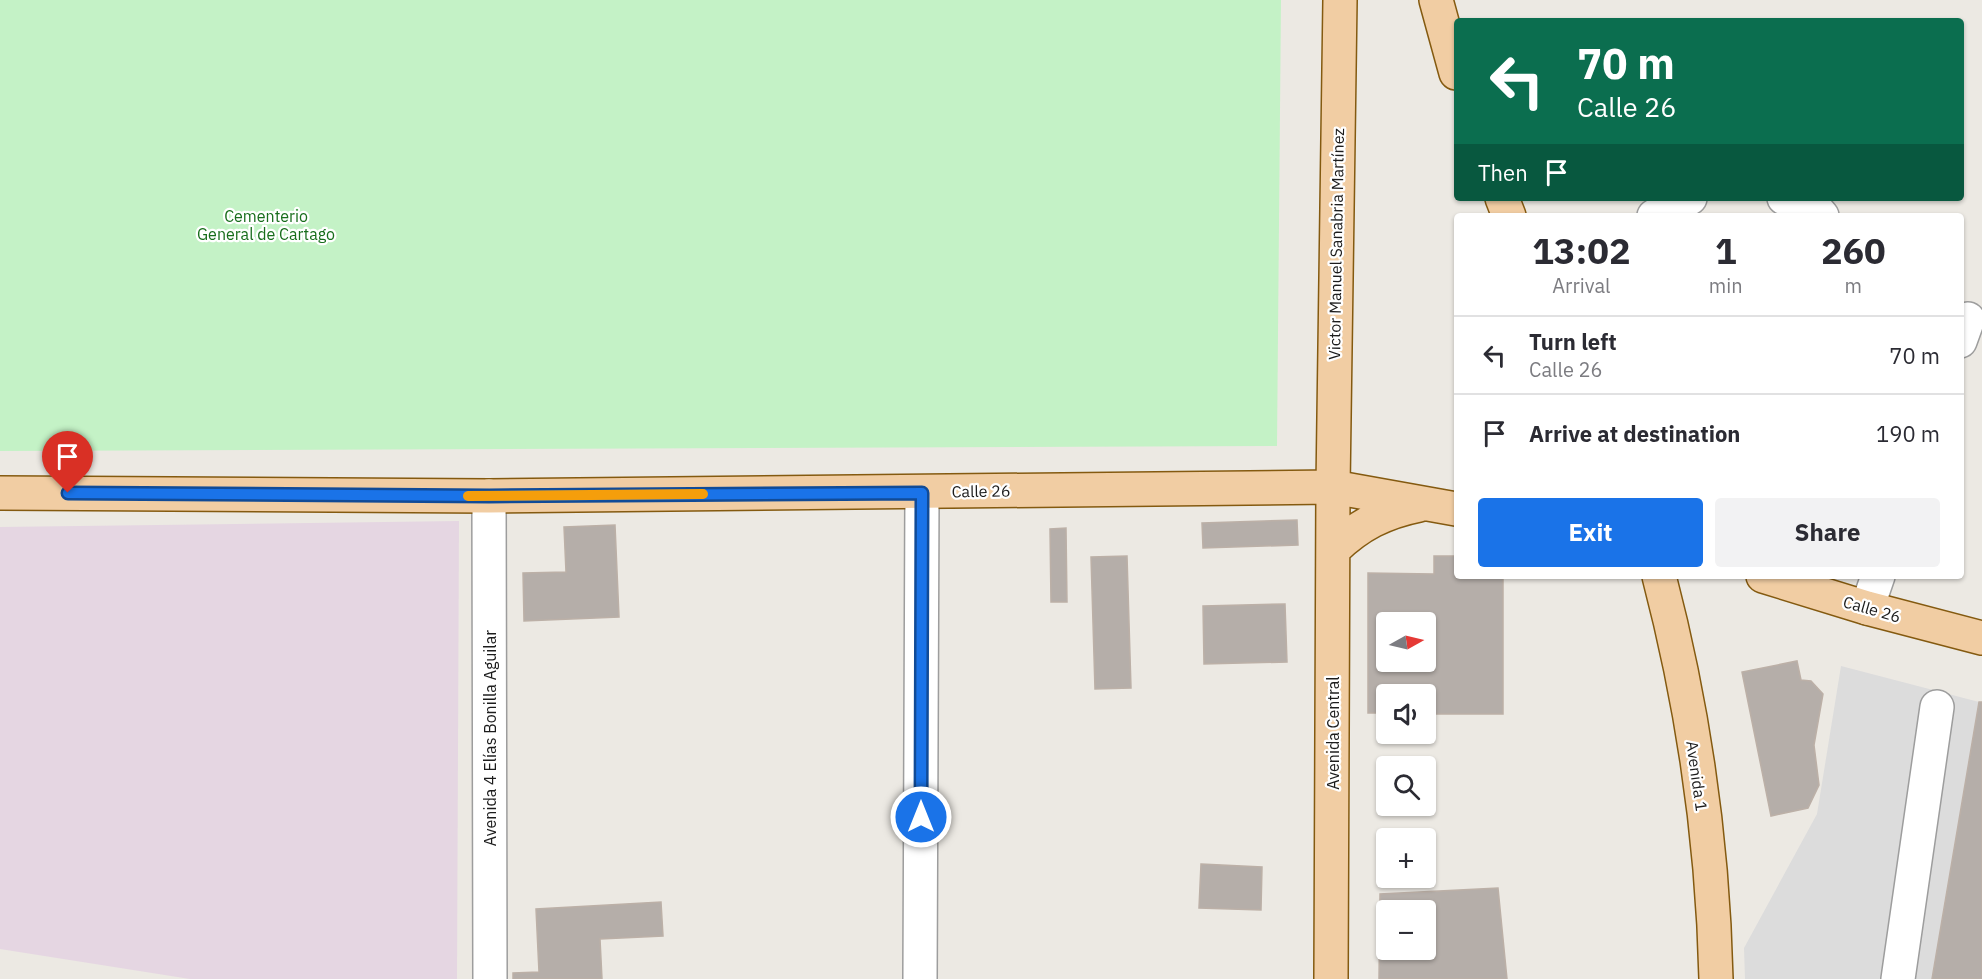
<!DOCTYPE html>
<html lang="en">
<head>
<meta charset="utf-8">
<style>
	:root { --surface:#fff; --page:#f2f2f3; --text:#2b2b33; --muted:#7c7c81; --line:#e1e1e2; --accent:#1a73e8 }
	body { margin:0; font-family:"IBM Plex Sans",sans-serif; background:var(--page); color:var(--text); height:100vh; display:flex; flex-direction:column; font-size:22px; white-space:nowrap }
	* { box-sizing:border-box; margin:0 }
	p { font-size:20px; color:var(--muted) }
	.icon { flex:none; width:33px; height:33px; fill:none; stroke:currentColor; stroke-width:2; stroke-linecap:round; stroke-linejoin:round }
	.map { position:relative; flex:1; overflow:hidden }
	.side { position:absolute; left:1454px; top:213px; width:510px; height:366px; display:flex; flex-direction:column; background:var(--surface); border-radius:6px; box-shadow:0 2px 4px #0004 }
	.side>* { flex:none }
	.guide { position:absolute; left:1454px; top:18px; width:510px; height:183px; border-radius:6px; box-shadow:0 2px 4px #0004; background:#0b6e4f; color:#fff; overflow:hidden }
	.needle { width:39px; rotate:82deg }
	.fabs { position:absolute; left:1376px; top:612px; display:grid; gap:12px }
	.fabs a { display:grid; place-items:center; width:60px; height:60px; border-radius:6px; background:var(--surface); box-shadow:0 2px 4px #0004; font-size:30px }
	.pin { position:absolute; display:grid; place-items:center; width:51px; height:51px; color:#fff; margin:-62px -26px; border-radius:50% 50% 50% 0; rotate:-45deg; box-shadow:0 0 6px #0007 }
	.pin .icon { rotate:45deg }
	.me { position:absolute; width:66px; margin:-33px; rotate:0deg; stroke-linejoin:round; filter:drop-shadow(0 0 4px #0008) }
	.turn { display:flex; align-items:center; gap:21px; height:126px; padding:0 24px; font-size:27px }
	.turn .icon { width:78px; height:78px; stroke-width:2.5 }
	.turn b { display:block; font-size:42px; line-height:51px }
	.then { display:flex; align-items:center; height:57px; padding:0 24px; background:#0003; gap:12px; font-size:22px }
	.eta { display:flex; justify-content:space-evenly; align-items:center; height:102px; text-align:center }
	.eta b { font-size:36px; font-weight:700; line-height:42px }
	.primary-button { display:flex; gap:12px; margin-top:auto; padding:12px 24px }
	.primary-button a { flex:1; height:69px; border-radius:6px; background:var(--accent); color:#fff; font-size:24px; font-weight:700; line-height:69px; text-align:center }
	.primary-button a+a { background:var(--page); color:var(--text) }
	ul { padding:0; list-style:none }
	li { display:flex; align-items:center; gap:18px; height:78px; padding:0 24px; border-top:2px solid var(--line) }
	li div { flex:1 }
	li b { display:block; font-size:22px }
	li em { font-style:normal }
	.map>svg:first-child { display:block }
	.industrial { fill:#e5d6e2 }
	.park { fill:#c4f2c6 }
	.parking { fill:#dcdcdc }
	.building { fill:#b5aea9; stroke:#bcb0a7; stroke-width:1.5; fill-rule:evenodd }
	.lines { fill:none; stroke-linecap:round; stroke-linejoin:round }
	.minor-casing { stroke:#9d9d9d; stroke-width:36 }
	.major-casing { stroke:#845a10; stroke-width:36 }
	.minor { stroke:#fff; stroke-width:33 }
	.major { stroke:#f1cda3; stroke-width:33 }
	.route-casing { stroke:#114b97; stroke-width:15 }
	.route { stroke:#1a73e8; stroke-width:10 }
	.slow { stroke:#f59e0b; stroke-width:10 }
	.labels { text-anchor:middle; stroke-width:4.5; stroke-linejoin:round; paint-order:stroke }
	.park-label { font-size:16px; fill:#176d1b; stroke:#fff }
	.street-label { font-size:16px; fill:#1c1c1c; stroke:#fff }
</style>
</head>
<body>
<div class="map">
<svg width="1982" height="979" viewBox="0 0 1982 979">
	<rect width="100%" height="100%" fill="#ece9e3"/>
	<path class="industrial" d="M459 521 457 979H190L0 949V527Z"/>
	<path class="park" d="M0 0H1281L1277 446 0 451Z"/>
	<path class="parking" d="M1841 666 1979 702 1932 979H1745L1744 948 1817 814Z"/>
	<path class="building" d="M1297 520 1298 545 1203 548 1202 523Z
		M615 525 619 617 524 621 523 573 566 572 564 527Z
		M1066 528 1067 602H1051L1050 529Z
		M1127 556 1131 688 1095 689 1091 557Z
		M1434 556H1456V576H1503V714H1425V694H1386V713H1368V573L1434 574ZM1386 622H1425V662H1386Z
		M1285 604 1287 662 1204 664 1203 606Z
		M1797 661 1801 680 1811 681 1823 694 1814 745 1819 785 1808 808 1771 816 1742 672Z
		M1979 702H1982V979H1932Z
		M1201 864 1262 867 1261 910 1199 908Z
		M1498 888 1507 979H1379L1380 894ZM1386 910H1425V950H1386Z
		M661 902 663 936 600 939 602 979H513V973L539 972 536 909Z"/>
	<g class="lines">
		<defs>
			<path id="minor" d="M1784 198 1816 209 1822 216
				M1654 216 1690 198
				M1960 341 1968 319
				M489 496 490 979
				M1867 608 1878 576
				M920 979 922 493
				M1898 979 1937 707"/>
			<path id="major" d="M1436 0 1456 73
				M1502 198 1509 216
				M0 493 489 496 1333 487 1456 509
				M1334 549C1359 525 1384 512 1419 505
				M1659 576C1693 706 1713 845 1716 979
				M1763 576 1867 608 1982 638
				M1331 979 1333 487 1340 0"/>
		</defs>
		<use href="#minor" class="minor-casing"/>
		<use href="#major" class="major-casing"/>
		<use href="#minor" class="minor"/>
		<use href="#major" class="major"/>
	</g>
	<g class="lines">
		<defs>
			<path id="route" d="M68 493 489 496 922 493 921 817"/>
		</defs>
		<use href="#route" class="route-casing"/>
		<use href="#route" class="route"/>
		<path class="slow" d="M468 496 703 494"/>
	</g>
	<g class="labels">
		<g class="park-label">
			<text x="266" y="222">Cementerio<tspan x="266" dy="18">General de Cartago</tspan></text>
		</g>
		<g class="street-label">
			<text transform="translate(1336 244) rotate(-89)" y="6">Victor Manuel Sanabria Martínez</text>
			<text transform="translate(981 491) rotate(-1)" y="6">Calle 26</text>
			<text transform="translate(1872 609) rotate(16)" y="6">Calle 26</text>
			<text transform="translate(1333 733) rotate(-90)" y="6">Avenida Central</text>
			<text transform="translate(490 738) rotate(-90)" y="6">Avenida 4 Elías Bonilla Aguilar</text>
			<text transform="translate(1697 776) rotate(82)" y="6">Avenida 1</text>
		</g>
	</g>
</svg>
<div class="fabs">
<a><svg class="needle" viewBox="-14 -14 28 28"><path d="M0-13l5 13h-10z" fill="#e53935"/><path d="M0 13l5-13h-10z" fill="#7c7c81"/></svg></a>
<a><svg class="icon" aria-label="sound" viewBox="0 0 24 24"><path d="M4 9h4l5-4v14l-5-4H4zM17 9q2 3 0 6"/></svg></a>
<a><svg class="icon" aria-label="search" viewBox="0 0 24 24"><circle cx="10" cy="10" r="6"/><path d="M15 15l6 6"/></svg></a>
<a>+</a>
<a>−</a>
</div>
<div class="pin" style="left:68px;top:493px;background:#d93025"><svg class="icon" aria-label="arrive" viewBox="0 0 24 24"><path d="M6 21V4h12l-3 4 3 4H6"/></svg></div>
<svg class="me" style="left:921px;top:817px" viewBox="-20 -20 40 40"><circle r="17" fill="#1a73e8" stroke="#fff" stroke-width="3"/><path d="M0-11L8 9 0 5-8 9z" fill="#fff"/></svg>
<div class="guide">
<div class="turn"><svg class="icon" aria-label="left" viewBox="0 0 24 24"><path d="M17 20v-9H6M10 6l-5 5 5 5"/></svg><div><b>70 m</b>Calle 26</div></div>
<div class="then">Then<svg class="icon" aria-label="arrive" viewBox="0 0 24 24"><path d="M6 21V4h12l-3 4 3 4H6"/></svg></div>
</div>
<section class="side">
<div class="eta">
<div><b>13:02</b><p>Arrival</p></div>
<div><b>1</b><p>min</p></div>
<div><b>260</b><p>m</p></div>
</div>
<ul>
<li><svg class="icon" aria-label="left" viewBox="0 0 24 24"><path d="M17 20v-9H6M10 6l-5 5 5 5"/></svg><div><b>Turn left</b><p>Calle 26</p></div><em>70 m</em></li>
<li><svg class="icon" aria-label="arrive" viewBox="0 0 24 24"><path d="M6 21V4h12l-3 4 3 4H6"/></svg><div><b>Arrive at destination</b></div><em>190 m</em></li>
</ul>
<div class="primary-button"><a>Exit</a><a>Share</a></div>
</section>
</div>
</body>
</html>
